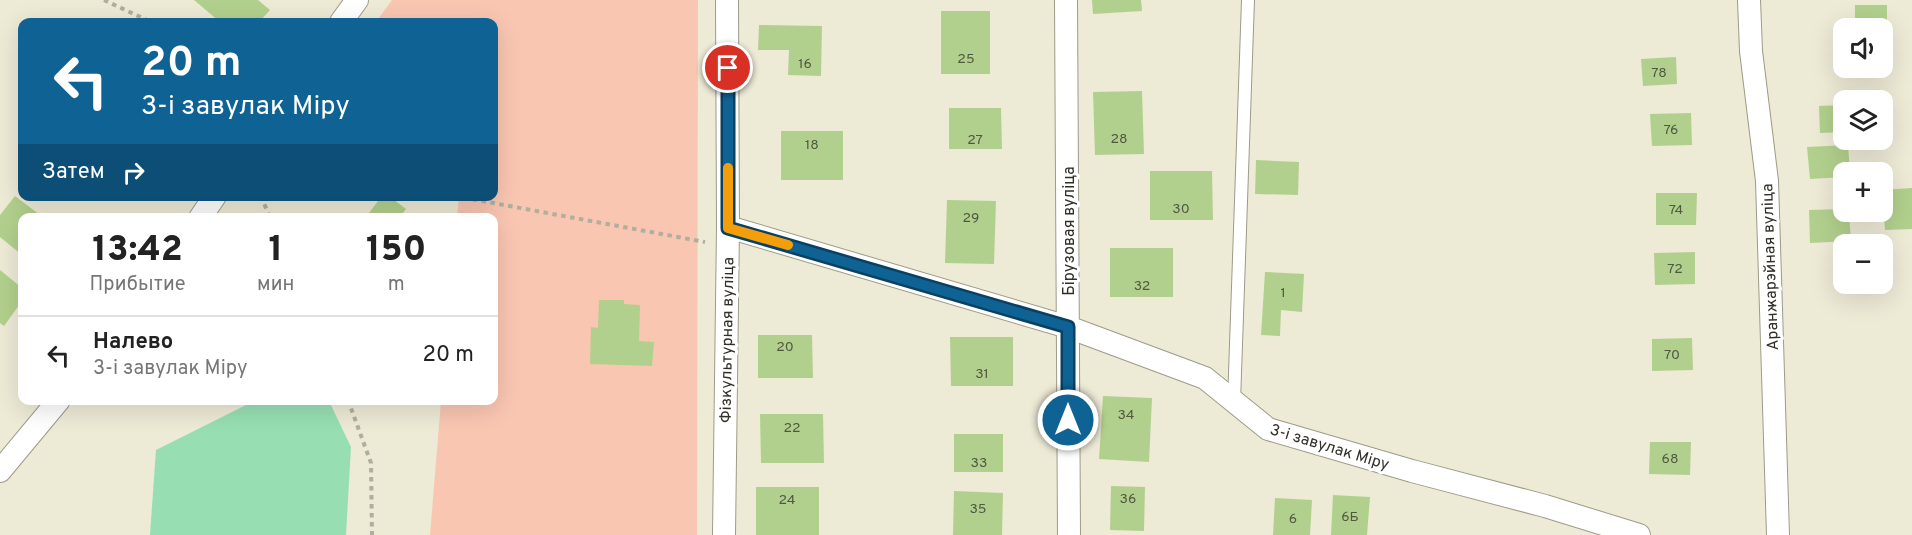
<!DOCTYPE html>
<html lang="ru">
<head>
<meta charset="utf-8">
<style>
	:root { --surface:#fff; --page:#f6f6f6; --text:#222; --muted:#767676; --line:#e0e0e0 }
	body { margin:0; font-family:Overpass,sans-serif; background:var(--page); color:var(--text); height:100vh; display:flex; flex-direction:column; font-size:22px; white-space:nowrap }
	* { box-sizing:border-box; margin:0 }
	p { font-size:20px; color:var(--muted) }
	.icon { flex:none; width:33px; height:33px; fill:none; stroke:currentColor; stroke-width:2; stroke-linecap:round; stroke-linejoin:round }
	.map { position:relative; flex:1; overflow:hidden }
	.side { position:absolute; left:18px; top:213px; width:480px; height:192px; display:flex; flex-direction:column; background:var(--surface); border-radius:12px; box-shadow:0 6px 24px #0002 }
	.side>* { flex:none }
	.hud { position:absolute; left:18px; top:18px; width:480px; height:183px; border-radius:12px; box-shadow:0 6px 24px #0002; background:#0f6294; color:#fff; overflow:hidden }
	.buttons { position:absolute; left:1833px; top:18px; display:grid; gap:12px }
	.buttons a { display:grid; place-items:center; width:60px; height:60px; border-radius:12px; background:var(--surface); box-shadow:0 6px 24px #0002; font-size:30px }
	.pin { position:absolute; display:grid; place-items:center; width:51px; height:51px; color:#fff; margin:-26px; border:3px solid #fff; border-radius:50%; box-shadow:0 2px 6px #0007 }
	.me { position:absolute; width:66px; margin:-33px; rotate:0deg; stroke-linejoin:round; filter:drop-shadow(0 0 4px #0008) }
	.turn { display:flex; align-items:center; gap:21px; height:126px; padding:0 24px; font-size:27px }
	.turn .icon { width:78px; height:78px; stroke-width:2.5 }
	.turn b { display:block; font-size:42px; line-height:51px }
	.then { display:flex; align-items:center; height:57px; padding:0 24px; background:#0003; gap:12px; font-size:22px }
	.eta { display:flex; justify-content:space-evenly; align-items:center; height:102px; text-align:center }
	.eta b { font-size:36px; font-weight:800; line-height:42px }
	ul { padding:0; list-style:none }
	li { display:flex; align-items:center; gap:18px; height:78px; padding:0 24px; border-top:2px solid var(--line) }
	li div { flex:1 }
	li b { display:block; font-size:22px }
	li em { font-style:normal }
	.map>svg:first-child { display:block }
	.green { fill:#f9c6b2 }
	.water { fill:#97dfb3 }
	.building { fill:#b2d08d }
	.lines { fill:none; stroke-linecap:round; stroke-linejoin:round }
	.service-casing { stroke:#9e9b89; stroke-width:14 }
	.minor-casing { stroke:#9e9b89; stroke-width:24 }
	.path { stroke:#b1ae9e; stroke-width:4; stroke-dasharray:4.5 4.5; stroke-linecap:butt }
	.service { stroke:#fff; stroke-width:12 }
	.minor { stroke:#fff; stroke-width:22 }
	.route-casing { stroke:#0a4060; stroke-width:15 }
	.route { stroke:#0f6294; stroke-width:10 }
	.slow { stroke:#f59e0b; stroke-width:10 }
	.labels { text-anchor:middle; stroke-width:6; stroke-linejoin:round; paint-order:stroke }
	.number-label { font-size:14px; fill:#515741 }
	.street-label { font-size:16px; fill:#312f28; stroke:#fff }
</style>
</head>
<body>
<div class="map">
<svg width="1912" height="535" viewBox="0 0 1912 535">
	<rect width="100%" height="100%" fill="#edead6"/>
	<path class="green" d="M392 0H698L697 535H430L441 401 494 400V218L457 217 459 197 494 196V22H376Z"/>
	<path class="water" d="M256 400 329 401 351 447 346 535H150L156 450Z"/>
	<path class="building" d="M194 0H258L270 10 259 22H220Z
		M1092 0H1141L1142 11 1093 14Z
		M1855 5H1887V45H1882V28H1855Z
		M941 11H990V74H941Z
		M759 25 822 26 821 76 788 75 789 50H758Z
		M1676 57 1677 84 1643 86 1641 59Z
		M1142 91 1144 154 1095 155 1093 92Z
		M1844 105V132L1820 133 1819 106Z
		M949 108H1001L1002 149H949Z
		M1691 113 1692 145 1652 146 1650 114Z
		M781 131H843V180H781Z
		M1848 145 1850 172H1844V177L1810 179 1807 147Z
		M1256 160 1299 162 1298 195 1255 194Z
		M1150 171H1212L1213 220H1150Z
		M1912 188V229L1885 230 1882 190Z
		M1656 193H1697L1696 225H1656Z
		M15 196 44 218H22V255L0 237V215Z
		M382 196H389L406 209 399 218H365Z
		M947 200 996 201 994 264 945 263Z
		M1844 209V212H1849L1851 241 1810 243 1809 210Z
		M1110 248H1173V297H1110Z
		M1695 252V284L1655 285 1654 253Z
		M0 270 22 288V301L4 326 0 323Z
		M1265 272 1304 274 1302 312 1281 310 1280 336 1261 335Z
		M599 300H624V304L640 305 639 341 654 342 652 366 590 364 591 327 598 328Z
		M758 335H812L813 378H758Z
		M950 337H1013V386H951Z
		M1692 338 1693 370 1652 371V339Z
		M1103 396 1152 398 1149 462 1099 459Z
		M760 414H823L824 463H761Z
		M954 434H1003V472H954Z
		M1650 442H1691L1690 475 1649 474Z
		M1111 486 1145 487 1144 531 1110 530Z
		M756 487H819V535H756Z
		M954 491 1003 493 1002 535H953Z
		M1333 495 1370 497 1367 535H1331Z
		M1275 498 1312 500 1310 535H1273Z"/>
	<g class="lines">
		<defs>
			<path id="service" d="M1234 402 1248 0"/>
			<path id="minor" d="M1066 0 1069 535
				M1749 0 1751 51 1767 181 1778 535
				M341 22 357 0
				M200 218 215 196
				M728 227 1068 327 1205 378 1268 429 1412 471 1545 506 1639 535
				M0 471 59 400
				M724 535 728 227 727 0"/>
		</defs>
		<use href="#service" class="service-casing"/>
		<use href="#minor" class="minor-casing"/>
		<path class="path" d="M104 0 151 22
			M261 196 270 218
			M455 196 705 242
			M348 400 371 463 372 535"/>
		<use href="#service" class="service"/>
		<use href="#minor" class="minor"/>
	</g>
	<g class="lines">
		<defs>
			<path id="route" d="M728 68V228L1068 327V420"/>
		</defs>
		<use href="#route" class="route-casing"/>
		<use href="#route" class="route"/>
		<path class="slow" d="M728 168V228L788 245"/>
	</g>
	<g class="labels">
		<g class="number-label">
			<text x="966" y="63">25</text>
			<text x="805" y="68">16</text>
			<text x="1659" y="77">78</text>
			<text x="1671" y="134">76</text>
			<text x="1119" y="143">28</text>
			<text x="975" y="144">27</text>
			<text x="812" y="149">18</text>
			<text x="1181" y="213">30</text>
			<text x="1676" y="214">74</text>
			<text x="971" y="222">29</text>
			<text x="1675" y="273">72</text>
			<text x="1142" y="290">32</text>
			<text x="1283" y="297">1</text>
			<text x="785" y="351">20</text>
			<text x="1672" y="359">70</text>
			<text x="982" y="378">31</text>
			<text x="1126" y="419">34</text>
			<text x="792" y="432">22</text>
			<text x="1670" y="463">68</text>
			<text x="979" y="467">33</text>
			<text x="1128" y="503">36</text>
			<text x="787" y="504">24</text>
			<text x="978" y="513">35</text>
			<text x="1350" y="521">6Б</text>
			<text x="1293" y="523">6</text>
		</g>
		<g class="street-label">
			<text transform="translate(1068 231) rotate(-90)" y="6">Бірузовая вуліца</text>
			<text transform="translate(1769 267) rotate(-92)" y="6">Аранжарэйная вуліца</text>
			<text transform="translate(726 340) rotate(-89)" y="6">Фізкультурная вуліца</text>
			<text transform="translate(1330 446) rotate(17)" y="6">3-і завулак Міру</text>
		</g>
	</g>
</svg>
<div class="buttons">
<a><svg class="icon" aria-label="sound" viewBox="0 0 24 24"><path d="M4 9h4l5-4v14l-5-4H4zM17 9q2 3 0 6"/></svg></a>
<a><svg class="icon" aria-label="layers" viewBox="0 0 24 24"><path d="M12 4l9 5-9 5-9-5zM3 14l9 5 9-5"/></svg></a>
<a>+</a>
<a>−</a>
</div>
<div class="pin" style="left:728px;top:68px;background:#d93025"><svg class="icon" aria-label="arrive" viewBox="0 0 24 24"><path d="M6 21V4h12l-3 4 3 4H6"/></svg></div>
<svg class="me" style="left:1068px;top:420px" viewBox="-20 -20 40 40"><circle r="17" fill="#0f6294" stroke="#fff" stroke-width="3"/><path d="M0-11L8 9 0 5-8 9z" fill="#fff"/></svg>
<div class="hud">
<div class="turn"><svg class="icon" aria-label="left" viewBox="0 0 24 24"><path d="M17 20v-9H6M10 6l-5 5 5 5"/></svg><div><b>20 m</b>3-і завулак Міру</div></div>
<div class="then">Затем<svg class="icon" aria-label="right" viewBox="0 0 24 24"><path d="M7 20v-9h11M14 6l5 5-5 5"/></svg></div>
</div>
<section class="side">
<div class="eta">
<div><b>13:42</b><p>Прибытие</p></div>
<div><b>1</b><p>мин</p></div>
<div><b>150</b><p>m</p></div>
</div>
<ul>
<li><svg class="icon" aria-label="left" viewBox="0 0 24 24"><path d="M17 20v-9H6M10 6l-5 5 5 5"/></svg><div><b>Налево</b><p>3-і завулак Міру</p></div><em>20 m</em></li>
</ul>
</section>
</div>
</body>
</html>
